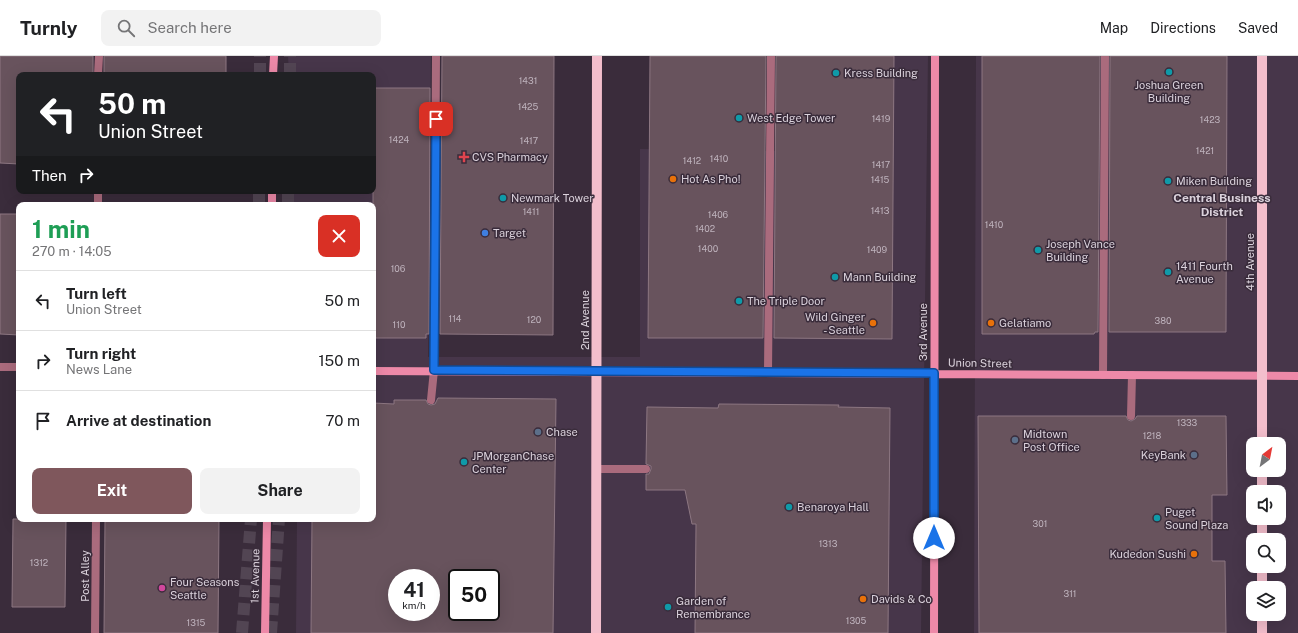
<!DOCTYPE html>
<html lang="en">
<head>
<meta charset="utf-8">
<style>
	:root { --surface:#fff; --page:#f2f2f2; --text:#202124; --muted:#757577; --line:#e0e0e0; --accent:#7f575c }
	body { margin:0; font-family:"Public Sans",sans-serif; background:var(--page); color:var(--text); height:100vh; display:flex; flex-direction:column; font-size:15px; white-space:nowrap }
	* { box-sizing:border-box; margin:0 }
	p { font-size:13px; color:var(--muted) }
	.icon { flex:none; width:22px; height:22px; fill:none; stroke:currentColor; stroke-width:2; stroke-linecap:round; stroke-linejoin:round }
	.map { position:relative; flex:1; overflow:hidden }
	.side { position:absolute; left:16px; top:146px; width:360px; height:320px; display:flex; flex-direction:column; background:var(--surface); border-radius:8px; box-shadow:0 4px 16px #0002 }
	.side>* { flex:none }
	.guide { position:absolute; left:16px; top:16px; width:360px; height:122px; border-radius:8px; box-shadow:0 4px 16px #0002; background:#202124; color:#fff; overflow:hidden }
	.needle { width:26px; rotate:32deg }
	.tools { position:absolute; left:1246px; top:381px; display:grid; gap:8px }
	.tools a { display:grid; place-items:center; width:40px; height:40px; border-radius:8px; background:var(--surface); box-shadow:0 4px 16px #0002; font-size:20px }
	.speed { position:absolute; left:388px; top:513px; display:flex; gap:8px; font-size:20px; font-weight:700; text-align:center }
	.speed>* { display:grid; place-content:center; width:52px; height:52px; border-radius:50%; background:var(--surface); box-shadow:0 4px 16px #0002; line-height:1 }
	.speed small { font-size:10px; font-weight:400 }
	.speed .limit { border:2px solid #111; border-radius:6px; background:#fff; color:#111 }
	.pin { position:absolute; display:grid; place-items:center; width:34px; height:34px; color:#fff; margin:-17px; border-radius:8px; box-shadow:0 2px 6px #0006 }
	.me { position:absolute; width:44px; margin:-22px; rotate:0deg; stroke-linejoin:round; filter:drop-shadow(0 0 3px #0008) }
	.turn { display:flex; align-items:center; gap:14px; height:84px; padding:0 16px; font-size:18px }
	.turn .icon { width:52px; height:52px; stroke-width:2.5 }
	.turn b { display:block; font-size:28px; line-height:34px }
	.then { display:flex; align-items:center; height:38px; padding:0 16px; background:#0003; gap:8px; font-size:15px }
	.round { display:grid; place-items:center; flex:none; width:42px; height:42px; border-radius:8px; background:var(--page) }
	.overview { display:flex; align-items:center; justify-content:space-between; height:68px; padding:0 16px }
	h1 { font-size:24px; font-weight:700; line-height:30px; color:#1e9e55 }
	.action { display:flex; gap:8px; margin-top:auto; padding:8px 16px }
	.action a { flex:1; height:46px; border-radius:8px; background:var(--accent); color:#fff; font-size:16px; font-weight:700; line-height:46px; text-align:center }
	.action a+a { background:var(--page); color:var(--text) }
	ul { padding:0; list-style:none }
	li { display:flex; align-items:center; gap:12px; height:60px; padding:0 16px; border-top:1px solid var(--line) }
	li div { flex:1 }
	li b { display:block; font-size:15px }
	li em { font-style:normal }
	header { display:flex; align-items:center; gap:24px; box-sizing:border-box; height:56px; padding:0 20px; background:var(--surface); border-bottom:1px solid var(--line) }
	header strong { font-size:19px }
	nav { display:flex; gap:22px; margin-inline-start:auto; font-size:14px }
	.search { width:280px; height:36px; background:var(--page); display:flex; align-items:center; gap:10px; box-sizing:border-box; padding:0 14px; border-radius:8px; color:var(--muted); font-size:15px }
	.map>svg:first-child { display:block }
	.built { fill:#47364a; fill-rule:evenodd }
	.building { fill:#68535d; stroke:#8d7782; fill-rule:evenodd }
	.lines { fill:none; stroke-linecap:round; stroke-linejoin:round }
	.highway-tunnel { stroke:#524553; stroke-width:12; stroke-dasharray:12 6; stroke-linecap:butt }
	.lane { stroke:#aa6b7d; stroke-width:8 }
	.street { stroke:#aa6b7d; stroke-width:8 }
	.secondary { stroke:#ed89a8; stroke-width:8 }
	.primary { stroke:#f3becc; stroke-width:10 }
	.route-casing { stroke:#114b97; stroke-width:10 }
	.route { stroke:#1a73e8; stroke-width:7 }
	.culture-dot { fill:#0f9aa8; stroke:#3a2c3b; stroke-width:1.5 }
	.health-dot { fill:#e0444e; stroke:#3a2c3b; stroke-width:1.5 }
	.food-dot { fill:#e8710a; stroke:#3a2c3b; stroke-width:1.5 }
	.shop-dot { fill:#3f7fe0; stroke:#3a2c3b; stroke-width:1.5 }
	.service-dot { fill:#5c6f8a; stroke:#3a2c3b; stroke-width:1.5 }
	.hotel-dot { fill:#d1479c; stroke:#3a2c3b; stroke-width:1.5 }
	.labels { text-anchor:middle; stroke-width:3; stroke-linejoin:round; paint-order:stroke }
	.number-label { font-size:9px; fill:#beb2bc }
	.poi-label { font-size:11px; fill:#dbd2dc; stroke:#3a2c3b; text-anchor:start }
	.street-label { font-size:11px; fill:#dbd2dc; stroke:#3a2c3b }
	.neighbourhood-label { font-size:12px; font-weight:bold; fill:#dbd2dc; stroke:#3a2c3b }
</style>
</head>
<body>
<header>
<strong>Turnly</strong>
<div class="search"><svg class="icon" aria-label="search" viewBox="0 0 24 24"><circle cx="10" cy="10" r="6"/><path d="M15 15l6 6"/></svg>Search here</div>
<nav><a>Map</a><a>Directions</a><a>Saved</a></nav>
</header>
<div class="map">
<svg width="1298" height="577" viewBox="0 0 1298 577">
	<rect width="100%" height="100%" fill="#3a2c3b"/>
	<path class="built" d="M288 0H431L428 301H640V93L775 95 776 0H928L921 577H296L297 463H373V149H293V135H373V19H289ZM397 522H431V556H397ZM457 522H491V556H457Z
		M976 0H1298V577H974ZM1253 388H1279V414H1253ZM1253 436H1279V462H1253ZM1253 484H1279V510H1253ZM1253 532H1279V558H1253Z"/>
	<path class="building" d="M0 0H93V19H19V108L0 107Z
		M104 0H226V19H104Z
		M442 0H554L553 279 440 278Z
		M650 0H766L763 282H648Z
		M776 0H894L892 283 774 282Z
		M982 0H1100L1098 276H1095L1094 278H982Z
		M1110 0H1227L1226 276H1109Z
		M373 32H430L429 278H426V282H373Z
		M0 158H19V279L0 278Z
		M438 342 556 343 553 577H311L312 463H373V347L394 348V344H426L428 348 431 349 435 348ZM397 522H431V556H397ZM457 522H491V556H457Z
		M719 348 839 349 838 351 890 352 888 577H695L696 468H692L685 434H646V418H649L651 413V410L646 408 647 351 718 352Z
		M978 360H1126L1128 364 1131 365 1135 363 1137 360H1226L1227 439H1212V505H1225L1226 577H979Z
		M13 463H66L65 551H12Z
		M105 463H219L218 577H104Z"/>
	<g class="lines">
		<path class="highway-tunnel" d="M260 19V0
			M290 19V0
			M259 149V135
			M288 149V135
			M242 577 251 463
			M271 577 279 463"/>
		<path class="lane" d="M98 19 99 0
			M98 149V135
			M768 316 771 0
			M1103 319 1105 0
			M431 344 434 314 436 0
			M1131 360 1132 319
			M597 413H646
			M95 577 96 463"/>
		<path class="street" d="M0 311H19"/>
		<path class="secondary" d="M273 19 274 0
			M272 149V135
			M373 315 1298 320
			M265 577 267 463
			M934 577 935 0"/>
		<path class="primary" d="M1262 0V388
			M1262 414V436
			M1262 462V484
			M1262 510V532
			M1262 558V577
			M596 577 597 0"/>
	</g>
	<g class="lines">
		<defs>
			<path id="route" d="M436 63 434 314 934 317V482"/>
		</defs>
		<use href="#route" class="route-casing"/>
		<use href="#route" class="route"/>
	</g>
	<g class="culture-dot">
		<circle cx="1169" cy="16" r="4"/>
		<circle cx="836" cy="17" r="4"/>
		<circle cx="739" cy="62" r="4"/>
		<circle cx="1168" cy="125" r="4"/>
		<circle cx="503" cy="142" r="4"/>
		<circle cx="1038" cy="194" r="4"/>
		<circle cx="1168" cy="216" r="4"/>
		<circle cx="835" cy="221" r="4"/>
		<circle cx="739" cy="245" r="4"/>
		<circle cx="464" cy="406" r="4"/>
		<circle cx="789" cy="451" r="4"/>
		<circle cx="1157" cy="462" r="4"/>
		<circle cx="668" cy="551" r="4"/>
	</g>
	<path class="health-dot" d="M462 95h4v4h4v4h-4v4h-4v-4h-4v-4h4z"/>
	<g class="food-dot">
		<circle cx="673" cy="123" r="4"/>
		<circle cx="873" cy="267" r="4"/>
		<circle cx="991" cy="267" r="4"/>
		<circle cx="1194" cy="498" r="4"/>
		<circle cx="863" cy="543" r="4"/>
	</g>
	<circle class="shop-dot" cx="485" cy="177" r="4"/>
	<g class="service-dot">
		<circle cx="538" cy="376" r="4"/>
		<circle cx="1015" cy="384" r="4"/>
		<circle cx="1194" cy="399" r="4"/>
	</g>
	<circle class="hotel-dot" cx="162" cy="532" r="4"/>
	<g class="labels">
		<g class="number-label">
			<text x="528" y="28">1431</text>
			<text x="528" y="54">1425</text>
			<text x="881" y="66">1419</text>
			<text x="1210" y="67">1423</text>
			<text x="399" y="87">1424</text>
			<text x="529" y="88">1417</text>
			<text x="1205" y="98">1421</text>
			<text x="719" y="106">1410</text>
			<text x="692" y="108">1412</text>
			<text x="881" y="112">1417</text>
			<text x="880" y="127">1415</text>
			<text x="880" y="158">1413</text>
			<text x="531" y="159">1411</text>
			<text x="718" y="162">1406</text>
			<text x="994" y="172">1410</text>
			<text x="705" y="176">1402</text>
			<text x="708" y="196">1400</text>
			<text x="877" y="197">1409</text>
			<text x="398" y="216">106</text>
			<text x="455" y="266">114</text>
			<text x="534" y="267">120</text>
			<text x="1163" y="268">380</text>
			<text x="399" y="272">110</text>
			<text x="1187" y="370">1333</text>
			<text x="1152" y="383">1218</text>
			<text x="1040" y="471">301</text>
			<text x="828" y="491">1313</text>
			<text x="39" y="510">1312</text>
			<text x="1070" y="541">311</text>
			<text x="856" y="568">1305</text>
			<text x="196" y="570">1315</text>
		</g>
		<g class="poi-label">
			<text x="844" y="21">Kress Building</text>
			<text x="1169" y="33" text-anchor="middle">Joshua Green<tspan x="1169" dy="13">Building</tspan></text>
			<text x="747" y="66">West Edge Tower</text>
			<text x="472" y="105">CVS Pharmacy</text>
			<text x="681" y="127">Hot As Pho!</text>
			<text x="1176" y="129">Miken Building</text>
			<text x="511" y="146">Newmark Tower</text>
			<text x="493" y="181">Target</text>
			<text x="1046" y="192">Joseph Vance<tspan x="1046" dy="13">Building</tspan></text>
			<text x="1176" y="214">1411 Fourth<tspan x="1176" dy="13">Avenue</tspan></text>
			<text x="843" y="225">Mann Building</text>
			<text x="747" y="249">The Triple Door</text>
			<text x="865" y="265" text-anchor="end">Wild Ginger<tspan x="865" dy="13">- Seattle</tspan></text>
			<text x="999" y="271">Gelatiamo</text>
			<text x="546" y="380">Chase</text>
			<text x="1023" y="382">Midtown<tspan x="1023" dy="13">Post Office</tspan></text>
			<text x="1186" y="403" text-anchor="end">KeyBank</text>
			<text x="472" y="404">JPMorganChase<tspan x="472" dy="13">Center</tspan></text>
			<text x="797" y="455">Benaroya Hall</text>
			<text x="1165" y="460">Puget<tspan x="1165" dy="13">Sound Plaza</tspan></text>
			<text x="1186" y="502" text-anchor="end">Kudedon Sushi</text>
			<text x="170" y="530">Four Seasons<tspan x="170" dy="13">Seattle</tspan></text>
			<text x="871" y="547">Davids &amp; Co</text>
			<text x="676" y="549">Garden of<tspan x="676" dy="13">Remembrance</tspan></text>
		</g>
		<g class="street-label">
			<text transform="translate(1250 206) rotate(-90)" y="4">4th Avenue</text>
			<text transform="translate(585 264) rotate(-90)" y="4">2nd Avenue</text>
			<text transform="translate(923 276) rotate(-90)" y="4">3rd Avenue</text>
			<text transform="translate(980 307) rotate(1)" y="4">Union Street</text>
			<text transform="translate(85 520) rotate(-90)" y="4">Post Alley</text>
			<text transform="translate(255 520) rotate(-89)" y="4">1st Avenue</text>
		</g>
		<g class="neighbourhood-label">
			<text x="1222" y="146">Central Business<tspan x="1222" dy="14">District</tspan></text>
		</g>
	</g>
</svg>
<div class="tools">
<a><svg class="needle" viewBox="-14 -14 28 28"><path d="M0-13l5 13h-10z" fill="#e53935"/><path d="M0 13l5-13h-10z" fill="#757577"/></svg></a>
<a><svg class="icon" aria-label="sound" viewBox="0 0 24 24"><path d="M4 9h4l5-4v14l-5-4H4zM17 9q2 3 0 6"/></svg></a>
<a><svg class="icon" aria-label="search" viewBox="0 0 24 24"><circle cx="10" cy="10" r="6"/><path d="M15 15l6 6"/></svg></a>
<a><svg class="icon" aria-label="layers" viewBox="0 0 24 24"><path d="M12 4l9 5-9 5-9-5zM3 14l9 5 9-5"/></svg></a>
</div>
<div class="speed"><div>41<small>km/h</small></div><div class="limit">50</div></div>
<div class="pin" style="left:436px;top:63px;background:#d93025"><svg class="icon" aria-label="arrive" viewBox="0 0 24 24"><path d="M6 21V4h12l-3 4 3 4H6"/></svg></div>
<svg class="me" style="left:934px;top:482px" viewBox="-20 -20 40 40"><circle r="19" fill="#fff"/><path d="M0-13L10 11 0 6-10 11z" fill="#1a73e8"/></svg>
<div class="guide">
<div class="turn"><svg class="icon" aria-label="left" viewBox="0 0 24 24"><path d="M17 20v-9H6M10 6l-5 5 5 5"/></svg><div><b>50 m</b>Union Street</div></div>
<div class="then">Then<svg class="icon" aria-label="right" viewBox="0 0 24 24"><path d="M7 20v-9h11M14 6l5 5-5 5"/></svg></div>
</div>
<section class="side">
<div class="overview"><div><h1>1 min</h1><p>270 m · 14:05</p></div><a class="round" style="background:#d93025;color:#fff"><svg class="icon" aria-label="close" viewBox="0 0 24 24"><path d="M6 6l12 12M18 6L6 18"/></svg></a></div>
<ul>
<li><svg class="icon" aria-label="left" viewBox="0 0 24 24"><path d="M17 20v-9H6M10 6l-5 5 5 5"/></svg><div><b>Turn left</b><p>Union Street</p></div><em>50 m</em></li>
<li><svg class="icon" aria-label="right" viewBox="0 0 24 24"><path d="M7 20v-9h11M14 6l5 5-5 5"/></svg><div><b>Turn right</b><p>News Lane</p></div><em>150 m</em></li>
<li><svg class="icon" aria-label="arrive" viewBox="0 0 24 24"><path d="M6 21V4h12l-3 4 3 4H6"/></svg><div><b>Arrive at destination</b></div><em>70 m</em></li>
</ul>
<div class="action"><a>Exit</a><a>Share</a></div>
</section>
</div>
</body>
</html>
